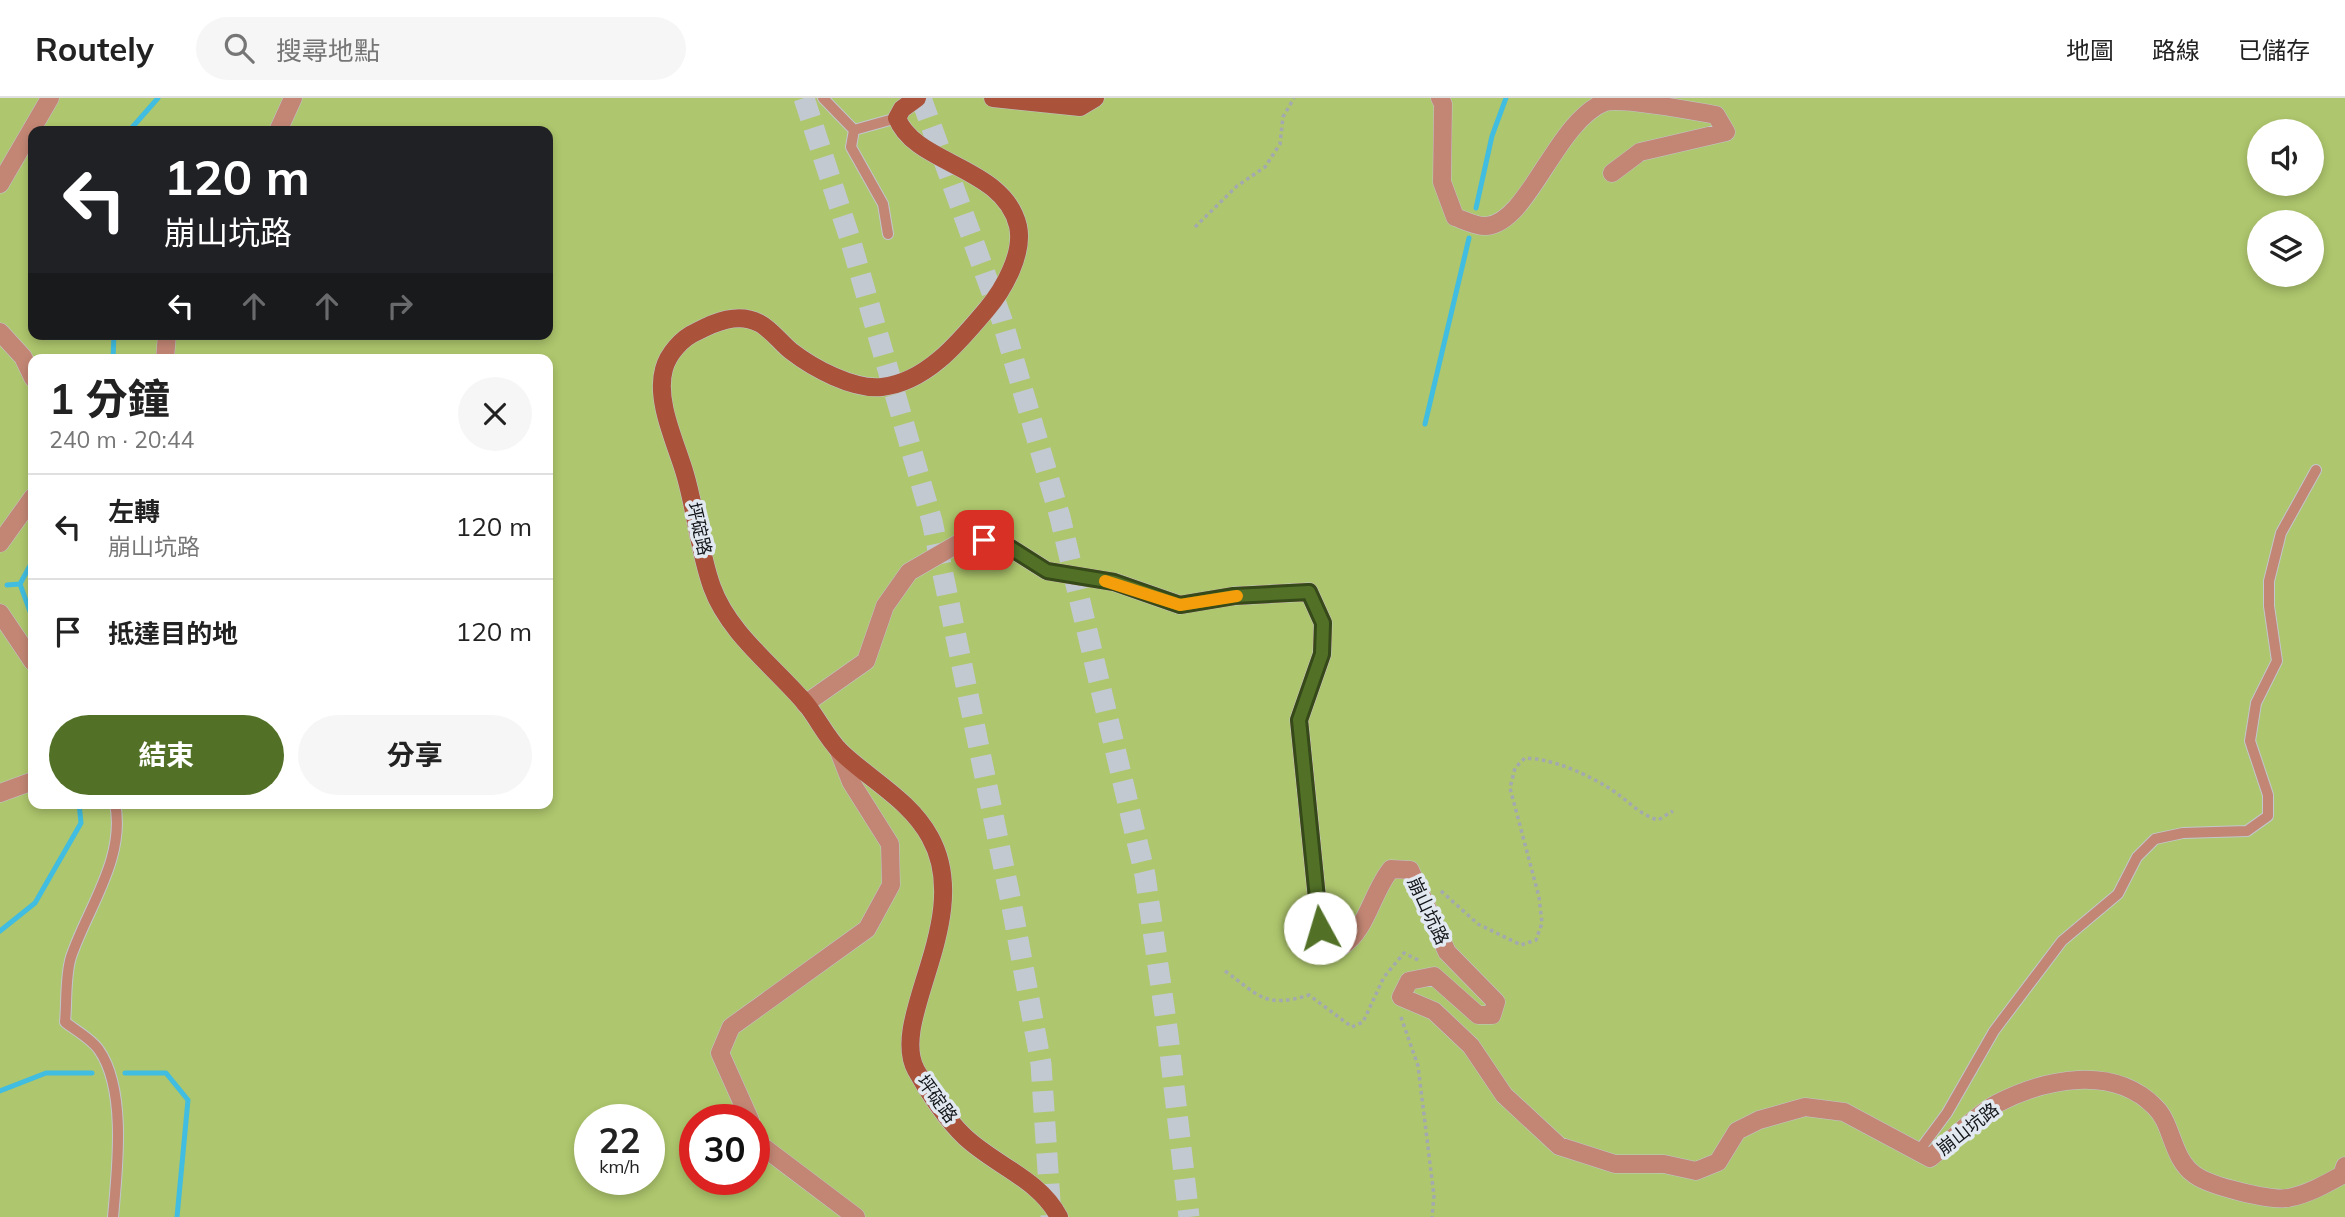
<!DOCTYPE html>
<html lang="zh-TW">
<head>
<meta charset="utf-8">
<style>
	:root { --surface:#fff; --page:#f6f6f6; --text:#222; --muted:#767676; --line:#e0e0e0; --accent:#527127 }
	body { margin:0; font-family:Mulish,"Noto Sans TC",sans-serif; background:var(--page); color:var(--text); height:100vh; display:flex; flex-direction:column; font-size:26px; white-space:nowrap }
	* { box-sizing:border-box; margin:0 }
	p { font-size:23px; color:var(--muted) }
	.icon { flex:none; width:38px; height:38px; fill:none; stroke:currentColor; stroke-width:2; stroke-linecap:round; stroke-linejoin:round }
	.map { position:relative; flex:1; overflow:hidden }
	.drawer { position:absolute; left:28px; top:256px; width:525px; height:455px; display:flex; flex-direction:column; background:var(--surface); border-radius:14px; box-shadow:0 4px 10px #0003 }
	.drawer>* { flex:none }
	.banner { position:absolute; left:28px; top:28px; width:525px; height:214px; border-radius:14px; box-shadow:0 4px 10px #0003; background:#202124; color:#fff; overflow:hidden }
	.tools { position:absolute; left:2247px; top:21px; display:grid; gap:14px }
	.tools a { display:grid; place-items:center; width:77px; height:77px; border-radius:50%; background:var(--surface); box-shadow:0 4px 10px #0003; font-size:35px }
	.speed { position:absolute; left:574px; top:1006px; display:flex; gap:14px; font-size:35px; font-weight:700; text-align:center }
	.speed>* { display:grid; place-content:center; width:91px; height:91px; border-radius:50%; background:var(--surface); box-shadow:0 4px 10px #0003; line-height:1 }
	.speed small { font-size:18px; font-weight:400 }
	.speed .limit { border:10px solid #d22; background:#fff; color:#111 }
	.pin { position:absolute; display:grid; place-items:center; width:60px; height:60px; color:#fff; margin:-30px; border-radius:14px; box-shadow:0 4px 10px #0006 }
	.me { position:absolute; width:77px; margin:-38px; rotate:354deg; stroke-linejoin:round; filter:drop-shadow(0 0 5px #0008) }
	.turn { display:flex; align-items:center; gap:24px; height:147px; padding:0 21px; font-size:32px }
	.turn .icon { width:91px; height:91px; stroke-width:2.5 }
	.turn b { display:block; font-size:49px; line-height:60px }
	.lanes { display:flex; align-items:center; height:66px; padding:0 21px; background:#0003; justify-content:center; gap:35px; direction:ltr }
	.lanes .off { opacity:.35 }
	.round { display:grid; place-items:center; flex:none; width:74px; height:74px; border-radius:37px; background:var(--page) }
	.summary { display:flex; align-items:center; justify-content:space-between; height:119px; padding:0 21px }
	h1 { font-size:42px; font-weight:700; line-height:52px }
	.cta { display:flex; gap:14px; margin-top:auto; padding:14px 21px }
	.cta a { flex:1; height:80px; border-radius:42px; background:var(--accent); color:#fff; font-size:28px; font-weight:700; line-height:80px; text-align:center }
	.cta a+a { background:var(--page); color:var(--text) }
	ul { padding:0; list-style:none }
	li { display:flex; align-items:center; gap:21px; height:105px; padding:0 21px; border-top:2px solid var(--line) }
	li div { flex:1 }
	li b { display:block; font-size:26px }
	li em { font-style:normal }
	header { display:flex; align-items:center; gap:42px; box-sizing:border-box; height:98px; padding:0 35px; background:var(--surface); border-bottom:2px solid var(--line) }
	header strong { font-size:33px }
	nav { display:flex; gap:38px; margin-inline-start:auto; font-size:24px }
	.search { width:490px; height:63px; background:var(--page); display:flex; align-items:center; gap:18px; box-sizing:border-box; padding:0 24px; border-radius:38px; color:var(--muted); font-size:26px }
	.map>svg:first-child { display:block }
	.forest { fill:#aec66d; fill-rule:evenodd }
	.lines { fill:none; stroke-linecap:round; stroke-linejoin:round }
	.stream { stroke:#40bde0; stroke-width:5 }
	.motorway-tunnel { stroke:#c3c9d1; stroke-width:21; stroke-dasharray:21 10; stroke-linecap:butt }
	.service-casing { stroke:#c1c7ce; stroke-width:12 }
	.minor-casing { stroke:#c1c7ce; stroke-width:19 }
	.secondary-casing { stroke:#c1c7ce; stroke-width:19 }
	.path { stroke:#a3a9af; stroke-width:3.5; stroke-dasharray:3.5 3.5; stroke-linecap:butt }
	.service { stroke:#c38674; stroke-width:10 }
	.minor { stroke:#c38674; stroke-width:18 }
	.secondary { stroke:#aa533a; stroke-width:18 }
	.route-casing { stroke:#354919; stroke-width:18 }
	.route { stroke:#527127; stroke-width:12 }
	.slow { stroke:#f59e0b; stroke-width:12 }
	.labels { text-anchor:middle; stroke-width:7; stroke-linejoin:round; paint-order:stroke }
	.street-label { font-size:18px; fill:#141619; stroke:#e2e9f1 }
</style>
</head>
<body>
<header>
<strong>Routely</strong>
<div class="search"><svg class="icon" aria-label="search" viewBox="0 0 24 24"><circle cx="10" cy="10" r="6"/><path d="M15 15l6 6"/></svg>搜尋地點</div>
<nav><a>地圖</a><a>路線</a><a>已儲存</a></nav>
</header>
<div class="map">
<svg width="2345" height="1119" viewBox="0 0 2345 1119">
	<rect width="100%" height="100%" fill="#e2e9f1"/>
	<path class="forest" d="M0 0H2345V1119H0ZM33 33H548V236H33ZM2259 33H2312V86H2259ZM2259 124H2312V177H2259ZM33 261H548V705H33ZM590 1022H649V1082H590ZM695 1022H754V1082H695Z"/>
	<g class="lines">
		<path class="stream" d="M129 33 158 0
			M1476 110 1492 38 1506 0
			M113 261 114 236
			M1425 326 1469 140
			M33 462 20 486 33 522
			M7 487 20 486
			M0 833 35 805 81 725 79 705
			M125 975H166L188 1002 177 1119
			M0 993 46 975H92"/>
		<path class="motorway-tunnel" d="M804 0 850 141 932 423 1012 809 1041 966 1051 1119
			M921 0 1002 222 1060 419 1145 777 1168 937 1189 1119"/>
		<defs>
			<path id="service" d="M823 0 854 32 851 49 883 106 888 136
				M854 32 897 20
				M1918 1054 1947 1015 1994 933 2062 843 2118 796 2137 759 2155 741 2183 735 2247 733 2268 718V697L2250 643 2256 605 2277 563 2269 508V483L2281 435 2316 372
				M113 1119C117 1073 127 992 99 952 92 941 75 932 65 924 67 904 65 878 71 859 88 809 126 760 115 705"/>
			<path id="minor" d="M1440 0 1443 6 1442 84 1455 119C1464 122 1477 129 1486 128 1529 125 1555 24 1605 4 1622 0 1694 13 1716 17L1726 34 1640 54 1612 75
				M278 33 293 0
				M0 86 50 0
				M0 234 23 259 33 280
				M165 261 167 236
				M0 445 33 399
				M0 515 33 564
				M805 606 866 563 885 508 909 474 966 441 1001 444 1047 473 1114 484 1180 507 1234 498 1309 494 1323 525 1322 556 1299 622 1320 830 1330 843 1342 848C1367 832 1372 794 1391 771L1410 772 1447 854 1496 904 1492 917H1478L1434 878 1409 883 1401 899 1434 913 1471 948 1504 997 1559 1048 1615 1066H1664L1696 1073 1718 1064 1737 1033 1759 1022 1805 1009 1844 1014 1930 1060C1951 1043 1973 1019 1996 1006 2044 981 2113 966 2155 1009 2173 1026 2171 1060 2195 1077 2210 1088 2270 1103 2288 1100 2308 1096 2324 1087 2342 1077L2345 1068
				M0 695 33 683
				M750 1022 720 955 731 929 867 831 891 787 890 746 851 684 838 651
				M754 1030 762 1048 856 1119"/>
			<path id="secondary" d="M917 0 902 11 897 20C915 67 1004 68 1018 128 1024 155 1004 191 987 211 960 243 927 284 882 289 853 292 813 270 791 253 781 245 771 231 759 225 738 214 715 224 696 234 682 240 668 256 664 271 655 303 676 345 685 376 696 413 699 453 712 489 729 536 775 569 806 606 818 621 827 640 840 653 870 682 910 702 930 739 975 820 888 921 916 972 928 994 947 1022 965 1039 996 1068 1039 1081 1059 1119
				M993 0 1080 9 1095 0"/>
		</defs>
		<use href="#service" class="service-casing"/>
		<use href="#minor" class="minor-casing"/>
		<use href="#secondary" class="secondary-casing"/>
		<path class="path" d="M1195 129 1237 88 1265 69 1280 46 1283 19 1294 0
			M1441 793 1478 826 1521 847 1536 842 1542 825 1539 799 1510 690 1515 670 1525 660C1554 661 1587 676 1612 692 1629 703 1638 716 1658 722L1673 713
			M1225 873C1259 897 1264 911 1309 897L1352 929 1363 924 1384 879 1404 855 1420 863
			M1401 919 1418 968 1434 1098 1432 1119"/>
		<use href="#service" class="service"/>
		<use href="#minor" class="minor"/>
		<use href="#secondary" class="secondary"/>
	</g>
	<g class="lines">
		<defs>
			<path id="route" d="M984 442 1001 444 1047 473 1114 484 1180 507 1234 498 1309 494 1323 525 1322 556 1299 622 1320 830"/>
		</defs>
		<use href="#route" class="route-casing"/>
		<use href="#route" class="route"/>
		<path class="slow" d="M1105 483 1180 507 1237 498"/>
	</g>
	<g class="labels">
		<g class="street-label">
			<text transform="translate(699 431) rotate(77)" y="6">坪碇路</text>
			<text transform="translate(1428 813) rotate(65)" y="6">崩山坑路</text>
			<text transform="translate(937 1001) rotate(54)" y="6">坪碇路</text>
			<text transform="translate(1968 1031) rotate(-38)" y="6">崩山坑路</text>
		</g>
	</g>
</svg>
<div class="tools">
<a><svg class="icon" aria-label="sound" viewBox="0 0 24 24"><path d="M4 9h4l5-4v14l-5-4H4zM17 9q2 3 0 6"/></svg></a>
<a><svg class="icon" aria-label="layers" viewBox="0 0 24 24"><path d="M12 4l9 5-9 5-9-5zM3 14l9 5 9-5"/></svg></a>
</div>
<div class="speed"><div>22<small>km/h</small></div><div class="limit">30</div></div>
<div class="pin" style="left:984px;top:442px;background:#d93025"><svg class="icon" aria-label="arrive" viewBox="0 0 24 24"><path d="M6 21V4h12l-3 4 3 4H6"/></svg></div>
<svg class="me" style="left:1320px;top:830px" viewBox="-20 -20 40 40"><circle r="19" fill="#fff"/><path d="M0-13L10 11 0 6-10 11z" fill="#527127"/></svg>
<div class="banner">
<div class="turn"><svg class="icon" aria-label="left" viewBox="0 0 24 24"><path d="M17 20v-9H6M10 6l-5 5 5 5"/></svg><div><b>120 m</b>崩山坑路</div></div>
<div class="lanes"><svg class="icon" aria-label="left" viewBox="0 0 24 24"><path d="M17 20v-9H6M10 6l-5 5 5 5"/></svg><svg class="icon off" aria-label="ahead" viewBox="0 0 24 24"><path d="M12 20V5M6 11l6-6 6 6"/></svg><svg class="icon off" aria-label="ahead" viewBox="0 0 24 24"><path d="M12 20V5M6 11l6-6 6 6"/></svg><svg class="icon off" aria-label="right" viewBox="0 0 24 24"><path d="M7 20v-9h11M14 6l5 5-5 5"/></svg></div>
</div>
<section class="drawer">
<div class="summary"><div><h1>1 分鐘</h1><p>240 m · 20:44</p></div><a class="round"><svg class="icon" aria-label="close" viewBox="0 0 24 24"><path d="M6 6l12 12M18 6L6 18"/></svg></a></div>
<ul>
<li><svg class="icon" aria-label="left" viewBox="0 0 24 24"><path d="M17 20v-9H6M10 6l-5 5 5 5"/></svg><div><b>左轉</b><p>崩山坑路</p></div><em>120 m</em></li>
<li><svg class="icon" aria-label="arrive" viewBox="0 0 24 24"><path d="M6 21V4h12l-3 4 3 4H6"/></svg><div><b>抵達目的地</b></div><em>120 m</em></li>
</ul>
<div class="cta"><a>結束</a><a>分享</a></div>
</section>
</div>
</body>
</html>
